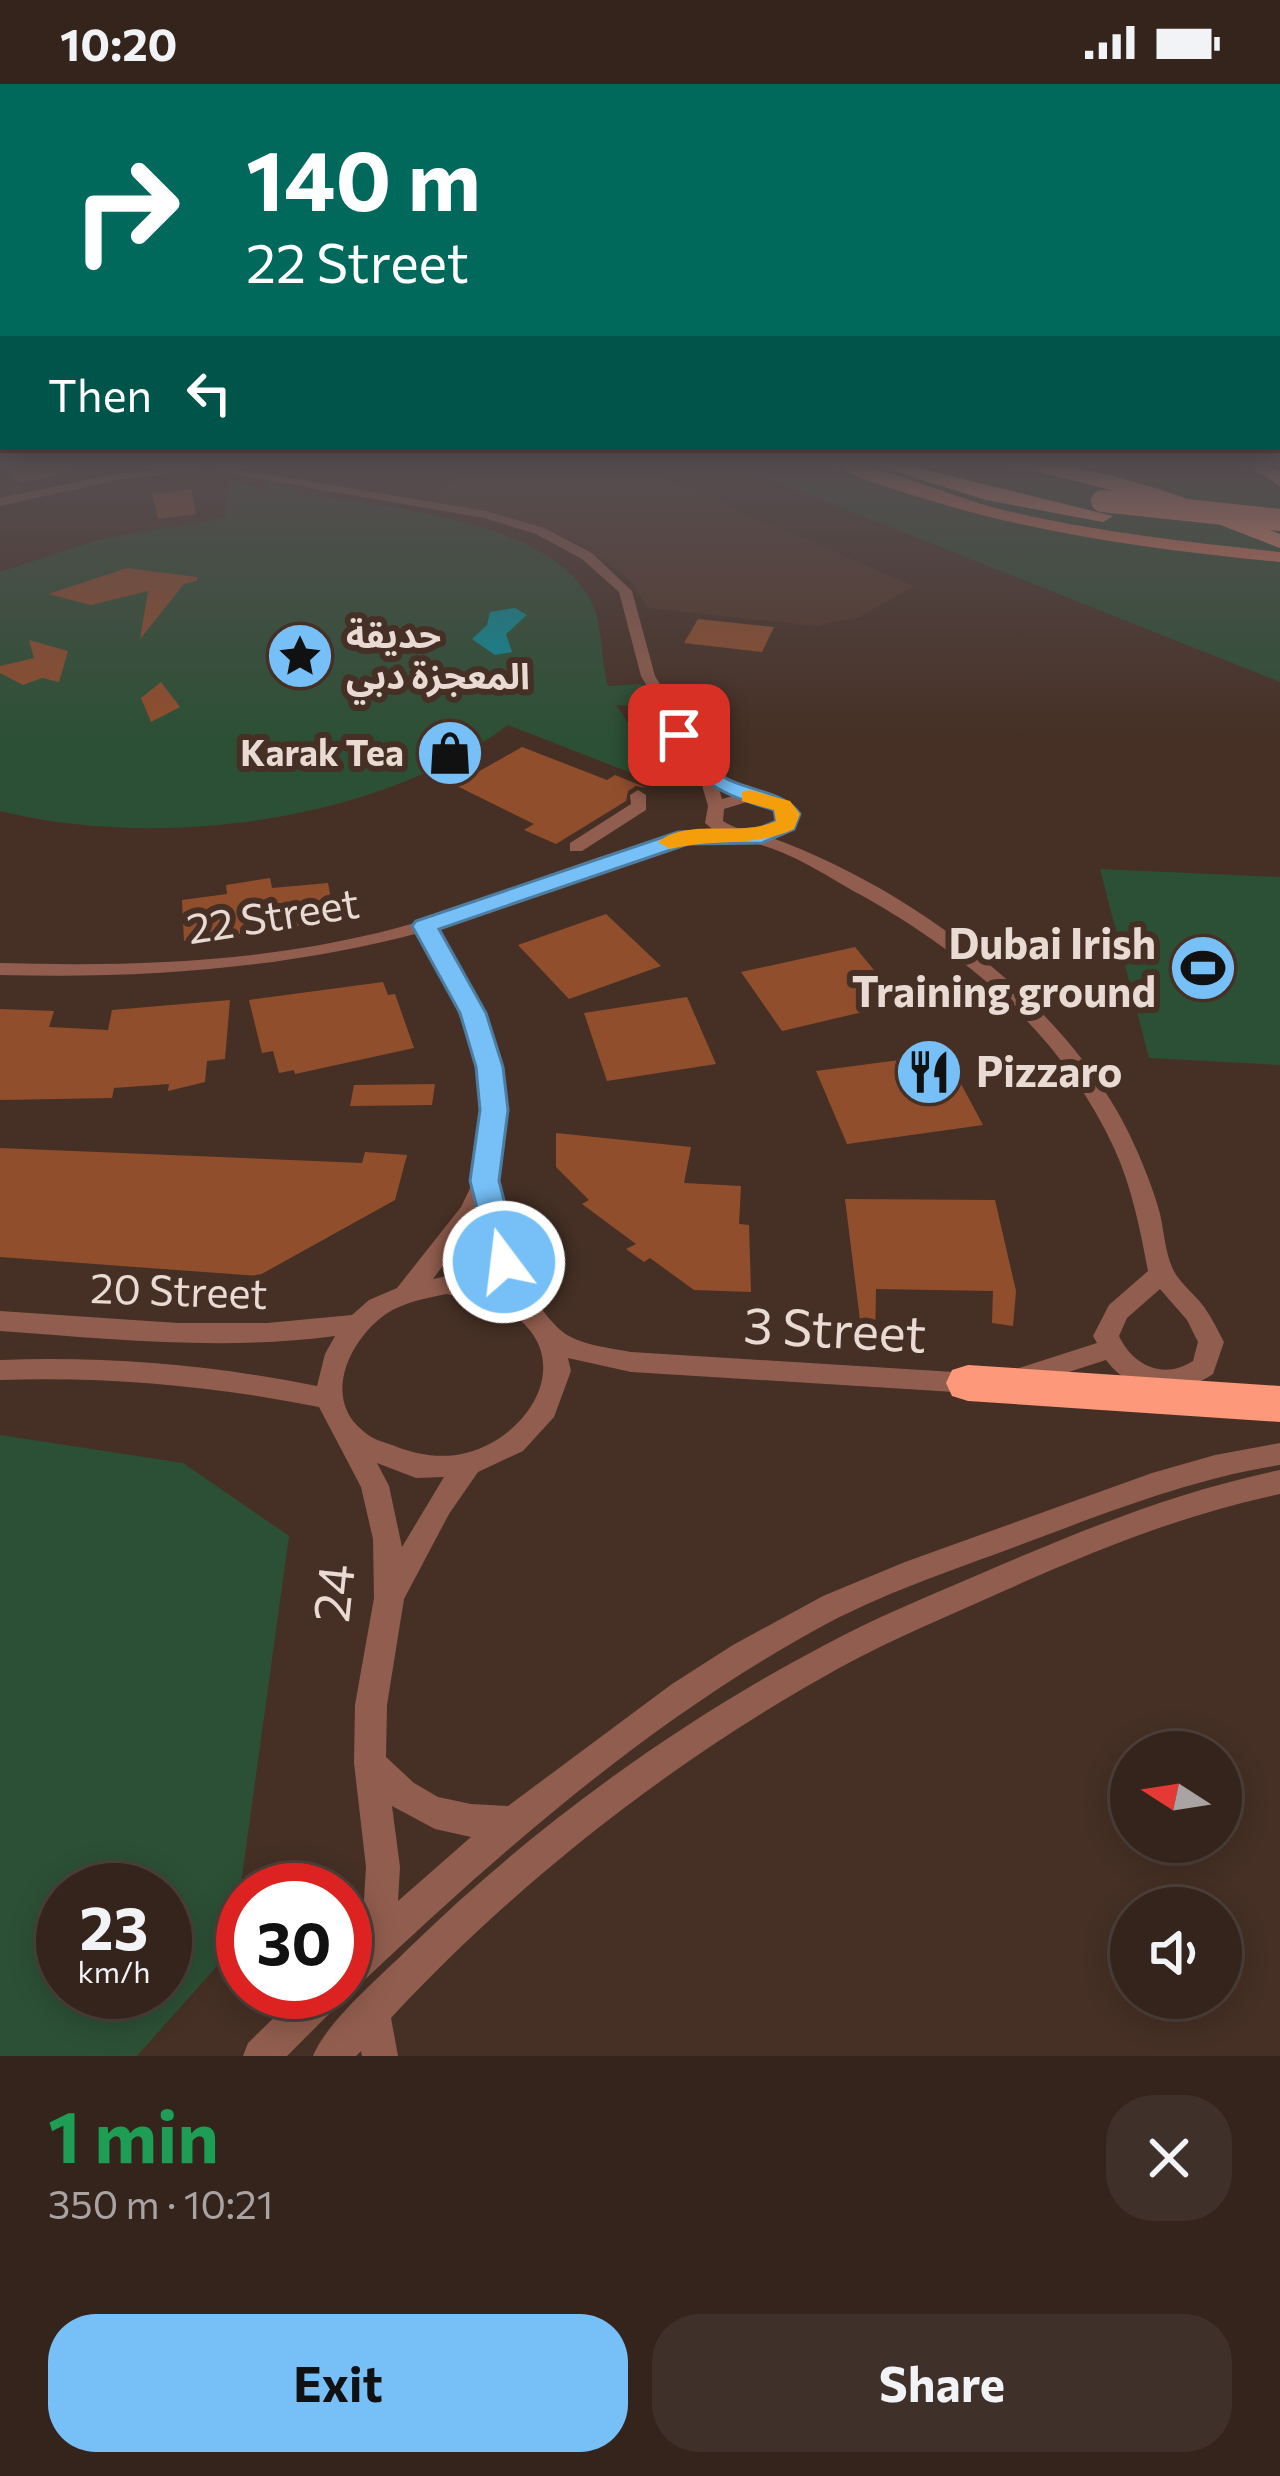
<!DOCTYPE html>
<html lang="en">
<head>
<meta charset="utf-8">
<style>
	:root { --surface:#34241c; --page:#3f3029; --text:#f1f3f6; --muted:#a9a4a3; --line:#4e413b; --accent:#76c0f7 }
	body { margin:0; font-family:Commissioner,"Noto Sans Arabic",sans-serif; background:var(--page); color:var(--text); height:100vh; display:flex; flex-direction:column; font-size:45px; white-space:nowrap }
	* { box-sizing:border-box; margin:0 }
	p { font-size:39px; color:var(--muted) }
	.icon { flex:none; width:66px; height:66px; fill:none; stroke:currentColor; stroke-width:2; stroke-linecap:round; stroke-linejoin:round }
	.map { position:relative; height:1972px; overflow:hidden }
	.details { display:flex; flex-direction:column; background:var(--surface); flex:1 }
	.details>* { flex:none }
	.banner { position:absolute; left:0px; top:0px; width:1281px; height:366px; box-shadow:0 6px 30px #0003,0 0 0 3px var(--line); background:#00695c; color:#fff; overflow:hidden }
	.needle { width:78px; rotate:282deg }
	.controls { position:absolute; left:1110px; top:1647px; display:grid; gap:24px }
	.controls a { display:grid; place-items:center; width:132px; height:132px; border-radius:50%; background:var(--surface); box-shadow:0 6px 30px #0003,0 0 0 3px var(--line); font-size:60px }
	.speed { position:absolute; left:36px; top:1779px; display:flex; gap:24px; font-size:60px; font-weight:700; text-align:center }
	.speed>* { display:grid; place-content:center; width:156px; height:156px; border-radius:50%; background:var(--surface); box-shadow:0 6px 30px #0003,0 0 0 3px var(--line); line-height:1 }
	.speed small { font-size:30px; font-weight:400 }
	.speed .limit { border:18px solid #d22; background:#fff; color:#111 }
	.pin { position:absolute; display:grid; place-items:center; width:102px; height:102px; color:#fff; margin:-51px; border-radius:24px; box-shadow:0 6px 18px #0006 }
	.me { position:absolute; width:132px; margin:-66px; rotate:345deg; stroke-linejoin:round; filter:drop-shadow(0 0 9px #0008) }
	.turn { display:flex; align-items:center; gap:42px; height:252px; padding:0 48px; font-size:54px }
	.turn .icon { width:156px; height:156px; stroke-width:2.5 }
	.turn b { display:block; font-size:84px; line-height:102px }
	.then { display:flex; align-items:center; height:114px; padding:0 48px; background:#0003; gap:24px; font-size:45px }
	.round { display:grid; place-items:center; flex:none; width:126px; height:126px; border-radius:48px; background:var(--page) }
	.headline { display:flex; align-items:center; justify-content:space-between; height:204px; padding:0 48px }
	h1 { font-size:72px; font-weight:700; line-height:90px; color:#1e9e55 }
	.cta { display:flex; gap:24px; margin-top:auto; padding:24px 48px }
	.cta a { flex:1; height:138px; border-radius:48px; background:var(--accent); color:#111; font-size:48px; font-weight:700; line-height:138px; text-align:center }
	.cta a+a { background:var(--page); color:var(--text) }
	.status { display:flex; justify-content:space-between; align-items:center; height:84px; padding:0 60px; background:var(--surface); direction:ltr }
	.status svg { height:33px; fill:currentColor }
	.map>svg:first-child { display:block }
	.built { fill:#533729 }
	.green { fill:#2c5035; fill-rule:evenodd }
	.water { fill:#05919d }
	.building { fill:#914e2d }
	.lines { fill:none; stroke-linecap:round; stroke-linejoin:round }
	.street { fill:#915d4e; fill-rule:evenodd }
	.primary { fill:#ea8062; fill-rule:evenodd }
	.highway { fill:#fe987b; fill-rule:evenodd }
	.highway-bridge { stroke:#fe987b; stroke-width:22 }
	.route { fill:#76c0f7; stroke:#4d7da1; stroke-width:3 }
	.slow { fill:#f59e0b }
	.labels { text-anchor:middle; stroke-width:12; stroke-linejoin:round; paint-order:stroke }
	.far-poi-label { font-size:36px; font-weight:bold; fill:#e9dad3; stroke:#463025; text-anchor:start }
	.street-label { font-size:42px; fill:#e9dad3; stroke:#463025 }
	.poi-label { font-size:42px; font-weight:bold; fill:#e9dad3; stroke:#463025; text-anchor:end }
	.near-street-label { font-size:51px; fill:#e9dad3; stroke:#463025 }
</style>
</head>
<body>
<div class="status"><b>10:20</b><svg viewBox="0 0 49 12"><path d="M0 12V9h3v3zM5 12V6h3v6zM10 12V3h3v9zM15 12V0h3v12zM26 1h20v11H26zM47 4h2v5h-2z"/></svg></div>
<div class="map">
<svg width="1280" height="1972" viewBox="0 0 1280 1972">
	<rect width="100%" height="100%" fill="#463025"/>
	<path class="built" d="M475 379H627L914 502 859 533 815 542 648 524 629 495 579 459 508 433 429 418Z"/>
	<path class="green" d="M729 379H1280V598Z
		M229 395 266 406 269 398 296 404 294 408C377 423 551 433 592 519 603 543 601 576 608 602L641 600 650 623 616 621 663 691 649 696 508 641C376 739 157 766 0 727V488L101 455 225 434Z
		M1100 785 1280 793V981L1149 974Z
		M0 1351 183 1379 289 1452 232 1865 137 1972H0ZM165 1806V1908H63V1806Z"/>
	<path class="water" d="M515 524 527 531 506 550 512 568 495 571 472 555 487 541 490 528Z"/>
	<path class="building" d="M0 379H72L73 388 20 399Z
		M191 405 196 430 158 435 152 410Z
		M127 484 197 493V497L184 500 140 555 148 507 91 521 48 510Z
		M698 535 774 543 762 568 684 559Z
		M29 556 68 567 59 598 42 594 23 601 0 589V582L34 574Z
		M161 598 180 623 151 638 141 614Z
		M522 663 607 696 615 691 647 704 636 702 628 707 626 717 556 760 524 746 534 740 455 701Z
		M270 794 272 804 328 799 335 837 184 857 182 816 227 810 226 801Z
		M606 830 661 882 569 915 518 861Z
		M855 863 901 919 782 947 741 888Z
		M383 898 388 911 395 910 414 964 295 990 294 986 279 989 273 967 262 969 249 916Z
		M687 913 716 980 607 997 584 929Z
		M230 916 225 975 207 977 205 998 168 1007 169 1000 114 1004 112 1014 0 1016V925L54 927 49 943 108 946 112 926Z
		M945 970 983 1041 847 1060 816 987Z
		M435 1000 432 1021 350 1022 354 1001Z
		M556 1049 691 1063 684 1099 741 1102 739 1140 749 1141 751 1208 694 1206 650 1174 644 1178 626 1165 636 1160 582 1120 589 1116 556 1083Z
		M0 1064 362 1079 365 1068 407 1071 395 1116 258 1192 0 1173Z
		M845 1115 995 1116 1016 1207 1013 1242 992 1239 993 1207 876 1205 875 1260H863Z"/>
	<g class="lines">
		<path class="street" d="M198 381 204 384 202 386 116 396 0 422V414L116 390Z
			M217 382 486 427 544 444 592 469 632 507 655 592 715 691 722 715C752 706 776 706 797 730L796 740 772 754C914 805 1079 928 1138 1069 1146 1088 1155 1110 1160 1130 1164 1147 1165 1167 1172 1183 1177 1196 1192 1208 1201 1219 1210 1230 1217 1245 1224 1258L1213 1290C1177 1314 1133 1312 1106 1276L1025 1302 1016 1299 1012 1292 1016 1285 1097 1259 1093 1252 1109 1221 1148 1187C1140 1145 1132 1103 1114 1064 1062 951 966 869 859 810 823 790 783 762 742 757 662 747 516 818 436 844 462 892 492 942 502 997 506 1018 507 1041 504 1062 502 1074 497 1086 497 1098 497 1142 532 1231 569 1252 588 1262 610 1264 631 1268L970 1289 979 1292 983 1299 979 1306 970 1309 631 1288 568 1274 571 1287 554 1333 523 1367 478 1388 449 1430 404 1515 387 1621 386 1673 414 1699 438 1713 471 1720 508 1722 672 1600 733 1561 823 1512 905 1478 1152 1389 1215 1371 1280 1359V1381C1192 1395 1111 1427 1028 1458 957 1485 884 1508 817 1545 646 1639 499 1769 358 1902L345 1907V1865L362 1849 366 1783 354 1679 355 1621 374 1514 373 1455 361 1403 319 1323C213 1302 108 1292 0 1296V1276C107 1272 212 1281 317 1302L325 1270 335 1252C224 1267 111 1255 0 1247V1227L178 1239H267L352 1231 369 1216 397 1204 461 1123 474 1096 482 1061 484 1028 472 963 447 902 419 849C281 885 143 895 0 891V879C140 883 282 878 418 838 517 809 611 756 716 748L705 739 708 722 699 691 641 592 619 508 582 475 536 450 484 434 213 387 211 385ZM750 717 770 722 780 731 779 738C759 750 742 749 723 737L724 725ZM479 1133V1137L506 1207 447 1192 433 1195ZM1160 1205 1187 1236 1198 1258 1193 1277C1164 1296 1133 1282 1119 1252L1127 1234ZM447 1210C466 1215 493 1217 509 1228 578 1272 532 1352 466 1369 443 1375 416 1371 395 1362 383 1358 371 1355 362 1346 322 1313 350 1255 386 1230 404 1218 426 1214 447 1210ZM377 1379 416 1394 444 1393 402 1463 389 1402ZM392 1722 435 1745 471 1753 398 1817 400 1783Z
			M638 706 646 711V726L582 767H570V759L631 720 630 711Z
			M1280 1386V1410C1184 1430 1096 1466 1006 1506 951 1531 894 1554 841 1583 676 1674 519 1796 391 1934L398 1972H362L361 1967 356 1972H313C327 1937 381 1892 409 1864 530 1746 671 1642 821 1563 874 1534 931 1511 987 1487 1082 1446 1178 1407 1280 1386Z
			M300 1908H343L338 1921 287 1972H243L248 1959Z"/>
		<path class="primary" d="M833 379C873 377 957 415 1003 426 1094 448 1187 458 1280 468V478C1154 466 1030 449 909 410 885 402 853 394 833 379Z"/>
		<path class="highway" d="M868 379H898L1113 432 1103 438 986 416Z
			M1005 379C1094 375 1198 418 1280 450V464L1169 421Z
			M1243 379H1265L1280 388V402Z
			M968 1281 1280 1302V1338L968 1317 952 1312 946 1299 952 1286Z"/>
		<path class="highway-bridge" d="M1102 417 1280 436"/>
	</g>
	<linearGradient id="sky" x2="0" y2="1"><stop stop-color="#261a14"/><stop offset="0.58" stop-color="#574e51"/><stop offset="1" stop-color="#574e51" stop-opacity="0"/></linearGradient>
	<rect width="1280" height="655" fill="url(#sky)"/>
	<path class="route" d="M672 647H686C695 659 703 677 715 687 740 708 781 704 800 730L794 745 762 759 688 760 439 845 486 929 503 983 508 1026 499 1097 520 1178 515 1186H493L470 1097 480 1026 476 983 460 929 412 842 416 837 678 748 758 745 776 737 774 726C715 708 704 702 669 651Z"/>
	<path class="slow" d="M749 706 790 717 800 730 794 745C754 764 712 754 670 765L658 758C690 733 740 754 776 737L774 726 742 717V708Z"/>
	<defs>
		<symbol id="sight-disc" viewBox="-11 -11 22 22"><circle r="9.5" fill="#76c0f7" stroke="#463025"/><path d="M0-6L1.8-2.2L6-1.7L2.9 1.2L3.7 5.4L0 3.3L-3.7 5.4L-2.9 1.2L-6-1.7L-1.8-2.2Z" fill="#111"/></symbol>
		<symbol id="shop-disc" viewBox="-11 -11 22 22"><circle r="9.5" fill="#76c0f7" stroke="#463025"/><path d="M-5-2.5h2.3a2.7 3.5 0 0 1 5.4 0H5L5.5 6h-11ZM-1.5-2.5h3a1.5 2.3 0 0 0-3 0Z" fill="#111"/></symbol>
		<symbol id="stadium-disc" viewBox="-11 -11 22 22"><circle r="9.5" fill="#76c0f7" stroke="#463025"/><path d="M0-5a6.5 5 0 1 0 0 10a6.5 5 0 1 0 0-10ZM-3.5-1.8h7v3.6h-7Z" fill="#111"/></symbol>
		<symbol id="restaurant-disc" viewBox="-11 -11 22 22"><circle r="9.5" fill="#76c0f7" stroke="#463025"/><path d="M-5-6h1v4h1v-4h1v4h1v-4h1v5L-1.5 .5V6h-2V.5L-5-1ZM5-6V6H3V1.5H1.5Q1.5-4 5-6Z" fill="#111"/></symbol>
	</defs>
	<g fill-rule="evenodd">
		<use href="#sight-disc" x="262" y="534" width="76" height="76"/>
		<use href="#shop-disc" x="412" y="631" width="76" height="76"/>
		<use href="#stadium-disc" x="1165" y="846" width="76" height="76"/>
		<use href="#restaurant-disc" x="891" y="950" width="76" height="76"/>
	</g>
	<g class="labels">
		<g class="far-poi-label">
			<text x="346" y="564">حديقة<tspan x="346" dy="41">المعجزة دبي</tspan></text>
			<text x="404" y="682" text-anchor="end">Karak Tea</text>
		</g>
		<g class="street-label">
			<text transform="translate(273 832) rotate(-9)" y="15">22 Street</text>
			<text transform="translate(179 1207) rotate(2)" y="15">20 Street</text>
		</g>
		<g class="poi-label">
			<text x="1156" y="875">Dubai Irish<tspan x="1156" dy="48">Training ground</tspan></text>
			<text x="976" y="1003" text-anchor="start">Pizzaro</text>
		</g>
		<g class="near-street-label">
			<text transform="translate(835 1246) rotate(3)" y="18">3 Street</text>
			<text transform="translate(334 1509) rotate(-84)" y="18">24</text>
		</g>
	</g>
</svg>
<div class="controls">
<a><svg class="needle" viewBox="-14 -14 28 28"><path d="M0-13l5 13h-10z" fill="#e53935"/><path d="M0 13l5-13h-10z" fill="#a9a4a3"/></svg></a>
<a><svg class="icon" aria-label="sound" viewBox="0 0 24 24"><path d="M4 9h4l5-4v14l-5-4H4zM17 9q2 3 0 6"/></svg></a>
</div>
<div class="speed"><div>23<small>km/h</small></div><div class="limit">30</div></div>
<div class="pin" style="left:679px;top:651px;background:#d93025"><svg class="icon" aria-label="arrive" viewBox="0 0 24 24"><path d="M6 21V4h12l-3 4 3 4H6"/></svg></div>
<svg class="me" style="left:504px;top:1178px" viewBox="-20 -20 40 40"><circle r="17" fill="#76c0f7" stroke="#fff" stroke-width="3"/><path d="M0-11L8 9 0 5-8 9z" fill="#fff"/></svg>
<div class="banner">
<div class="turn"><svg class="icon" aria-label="right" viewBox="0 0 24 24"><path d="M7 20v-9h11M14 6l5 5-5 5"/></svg><div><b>140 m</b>22 Street</div></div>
<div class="then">Then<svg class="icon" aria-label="left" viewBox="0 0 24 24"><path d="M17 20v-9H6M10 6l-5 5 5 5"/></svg></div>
</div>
</div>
<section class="details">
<div class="headline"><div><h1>1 min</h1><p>350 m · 10:21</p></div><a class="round"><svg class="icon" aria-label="close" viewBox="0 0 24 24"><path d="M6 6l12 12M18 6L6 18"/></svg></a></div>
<div class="cta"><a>Exit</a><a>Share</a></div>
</section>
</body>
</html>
